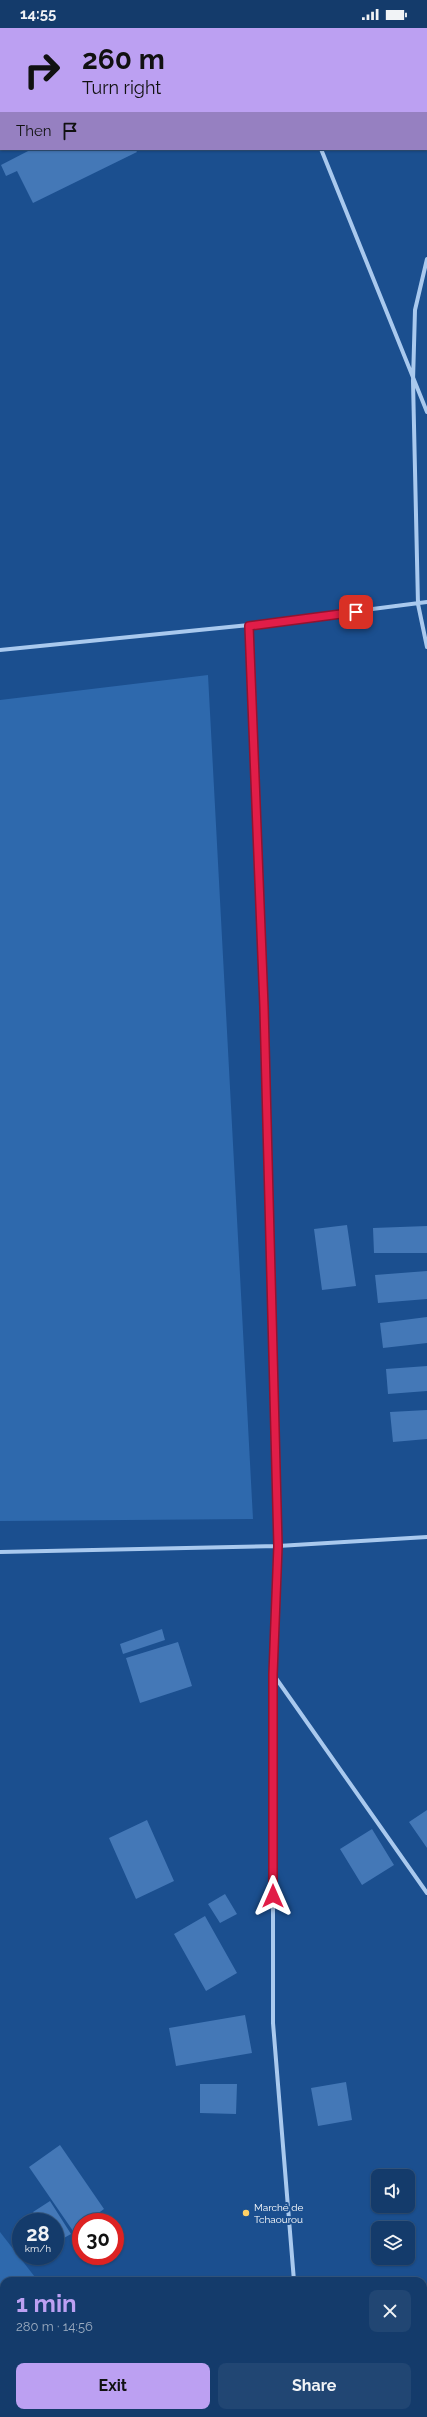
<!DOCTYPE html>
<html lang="en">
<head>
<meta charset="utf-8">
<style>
	:root { --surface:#143b6b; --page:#214673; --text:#f1f3f6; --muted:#9dadc1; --line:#33557e; --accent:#bca0f2 }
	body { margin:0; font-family:Raleway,sans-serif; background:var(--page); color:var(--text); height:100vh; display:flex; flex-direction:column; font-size:15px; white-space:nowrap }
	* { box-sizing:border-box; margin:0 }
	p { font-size:13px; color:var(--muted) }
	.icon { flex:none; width:22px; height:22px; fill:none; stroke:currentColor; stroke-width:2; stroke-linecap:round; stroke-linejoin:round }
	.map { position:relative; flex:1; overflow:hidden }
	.drawer { position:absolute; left:0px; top:2249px; width:427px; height:140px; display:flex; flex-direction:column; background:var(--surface); border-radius:12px 12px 0 0; box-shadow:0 1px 3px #0004,0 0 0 1px var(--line) }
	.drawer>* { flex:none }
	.top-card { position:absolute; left:0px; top:0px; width:427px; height:122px; box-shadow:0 1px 3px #0004,0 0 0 1px var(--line); background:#bca0f2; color:#111; overflow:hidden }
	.fabs { position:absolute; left:371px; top:2141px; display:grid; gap:8px }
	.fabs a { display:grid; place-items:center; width:44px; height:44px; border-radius:8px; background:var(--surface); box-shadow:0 1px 3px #0004,0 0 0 1px var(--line); font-size:20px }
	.speed { position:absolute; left:12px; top:2185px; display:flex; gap:8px; font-size:20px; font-weight:700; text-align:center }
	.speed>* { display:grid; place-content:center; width:52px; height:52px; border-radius:50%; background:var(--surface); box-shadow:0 1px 3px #0004,0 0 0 1px var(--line); line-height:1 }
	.speed small { font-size:10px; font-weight:400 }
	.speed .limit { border:6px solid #d22; background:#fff; color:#111 }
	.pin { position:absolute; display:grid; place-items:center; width:34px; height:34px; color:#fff; margin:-17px; border-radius:8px; box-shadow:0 2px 6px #0006 }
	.me { position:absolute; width:44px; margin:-22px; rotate:0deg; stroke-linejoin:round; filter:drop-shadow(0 0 3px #0008) }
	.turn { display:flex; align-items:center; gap:14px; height:84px; padding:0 16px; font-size:18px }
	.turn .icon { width:52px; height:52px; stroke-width:2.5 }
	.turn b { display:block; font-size:28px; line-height:34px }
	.then { display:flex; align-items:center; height:38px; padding:0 16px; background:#0003; gap:8px; font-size:15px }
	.round { display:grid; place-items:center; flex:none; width:42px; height:42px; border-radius:8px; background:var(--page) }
	.head { display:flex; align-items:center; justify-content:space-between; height:68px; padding:0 16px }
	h1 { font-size:24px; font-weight:700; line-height:30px; color:var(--accent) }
	.primary-button { display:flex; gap:8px; margin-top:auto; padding:8px 16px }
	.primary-button a { flex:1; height:46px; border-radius:8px; background:var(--accent); color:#111; font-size:16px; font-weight:700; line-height:46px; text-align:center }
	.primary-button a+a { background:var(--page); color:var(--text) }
	.status { display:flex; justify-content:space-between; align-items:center; height:28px; padding:0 20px; background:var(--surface); direction:ltr }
	.status svg { height:11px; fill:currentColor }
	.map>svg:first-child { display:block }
	.green { fill:#2e69ad }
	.building { fill:#4478b7 }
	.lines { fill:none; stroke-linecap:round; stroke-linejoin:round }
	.path { stroke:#a9c9ee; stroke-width:2.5; stroke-dasharray:2 3; stroke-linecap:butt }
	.street { stroke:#a9c9ee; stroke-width:4 }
	.route-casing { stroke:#92132f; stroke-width:10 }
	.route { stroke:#e11d48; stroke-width:7 }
	.poi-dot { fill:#ffd166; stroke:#1b4f8f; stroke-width:1.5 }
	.labels { text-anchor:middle; stroke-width:4; stroke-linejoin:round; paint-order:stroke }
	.poi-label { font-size:10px; fill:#fff; stroke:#1b4f8f; text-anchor:start }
</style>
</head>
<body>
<div class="status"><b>14:55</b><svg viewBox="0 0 49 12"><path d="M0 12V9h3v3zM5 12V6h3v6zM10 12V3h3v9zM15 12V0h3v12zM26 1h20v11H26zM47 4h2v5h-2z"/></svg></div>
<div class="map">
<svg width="427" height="2389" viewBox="0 0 427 2389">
	<rect width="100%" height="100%" fill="#1b4f8f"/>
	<path class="green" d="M208 647 253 1491 0 1493V672Z
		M0 2204 38 2253H4V2385H68L63 2389H0Z"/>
	<path class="building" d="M32 121H135L137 124 33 175 17 143 6 148 1 137Z
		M347 1197 356 1258 322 1262 314 1201Z
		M427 1198V1225H374L373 1200Z
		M427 1243V1271L378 1275 375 1247Z
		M427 1289V1315L383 1320 380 1295Z
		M427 1338V1363L388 1366 386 1341Z
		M427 1382V1411L393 1414 390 1384Z
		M162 1601 165 1612 123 1626 120 1616Z
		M178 1614 192 1658 140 1675 126 1630Z
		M427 1782V1820L409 1794Z
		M147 1792 174 1853 136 1871 109 1810Z
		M372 1801 394 1837 362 1857 340 1821Z
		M225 1866 237 1886 220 1895 208 1876Z
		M205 1888 237 1945 206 1963 174 1906Z
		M245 1987 252 2025 176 2038 169 2000Z
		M346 2054 352 2092 318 2098 311 2060Z
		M200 2056H237L236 2086 200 2085Z
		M60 2117 104 2181 86 2194H81V2197L73 2203 29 2139Z
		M50 2173 71 2206 55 2215V2194H39L33 2184Z
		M423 2315H427V2353H423Z"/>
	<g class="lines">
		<path class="path" d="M365 1 366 0"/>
		<path class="street" d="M267 0V1
			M321 121 427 384
			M427 231 415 282 413 353 418 576 427 619
			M249 597 264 979 278 1518 273 1646V1995L294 2253
			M0 622 249 597 427 574
			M0 1524 278 1518 427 1509
			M273 1646 427 1865
			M311 2385V2389
			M182 2389 188 2385"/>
	</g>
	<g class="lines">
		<defs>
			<path id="route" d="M273 1868V1646L278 1518 264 979 249 598 356 584"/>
		</defs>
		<use href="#route" class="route-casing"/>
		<use href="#route" class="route"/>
	</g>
	<circle class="poi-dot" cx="246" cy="2185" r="4"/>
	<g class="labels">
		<g class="poi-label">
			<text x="254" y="2183">Marché de<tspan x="254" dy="12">Tchaourou</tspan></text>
		</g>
	</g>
</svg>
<div class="fabs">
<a><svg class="icon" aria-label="sound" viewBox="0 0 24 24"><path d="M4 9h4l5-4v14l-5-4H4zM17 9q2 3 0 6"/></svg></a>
<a><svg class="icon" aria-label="layers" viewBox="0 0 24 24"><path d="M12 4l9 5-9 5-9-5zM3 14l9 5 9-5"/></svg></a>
</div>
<div class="speed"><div>28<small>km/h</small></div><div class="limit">30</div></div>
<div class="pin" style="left:356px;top:584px;background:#d93025"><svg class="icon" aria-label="arrive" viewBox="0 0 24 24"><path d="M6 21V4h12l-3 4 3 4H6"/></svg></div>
<svg class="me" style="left:273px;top:1868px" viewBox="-20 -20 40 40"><path d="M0-17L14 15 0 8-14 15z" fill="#e11d48" stroke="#fff" stroke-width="4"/></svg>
<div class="top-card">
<div class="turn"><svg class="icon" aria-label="right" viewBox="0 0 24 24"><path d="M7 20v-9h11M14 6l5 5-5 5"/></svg><div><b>260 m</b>Turn right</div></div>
<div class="then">Then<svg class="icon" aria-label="arrive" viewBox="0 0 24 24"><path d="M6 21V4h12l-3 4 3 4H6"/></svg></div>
</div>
<section class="drawer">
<div class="head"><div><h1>1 min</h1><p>280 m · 14:56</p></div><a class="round"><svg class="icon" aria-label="close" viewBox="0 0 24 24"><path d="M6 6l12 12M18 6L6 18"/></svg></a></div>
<div class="primary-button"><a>Exit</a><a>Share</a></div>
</section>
</div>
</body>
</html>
